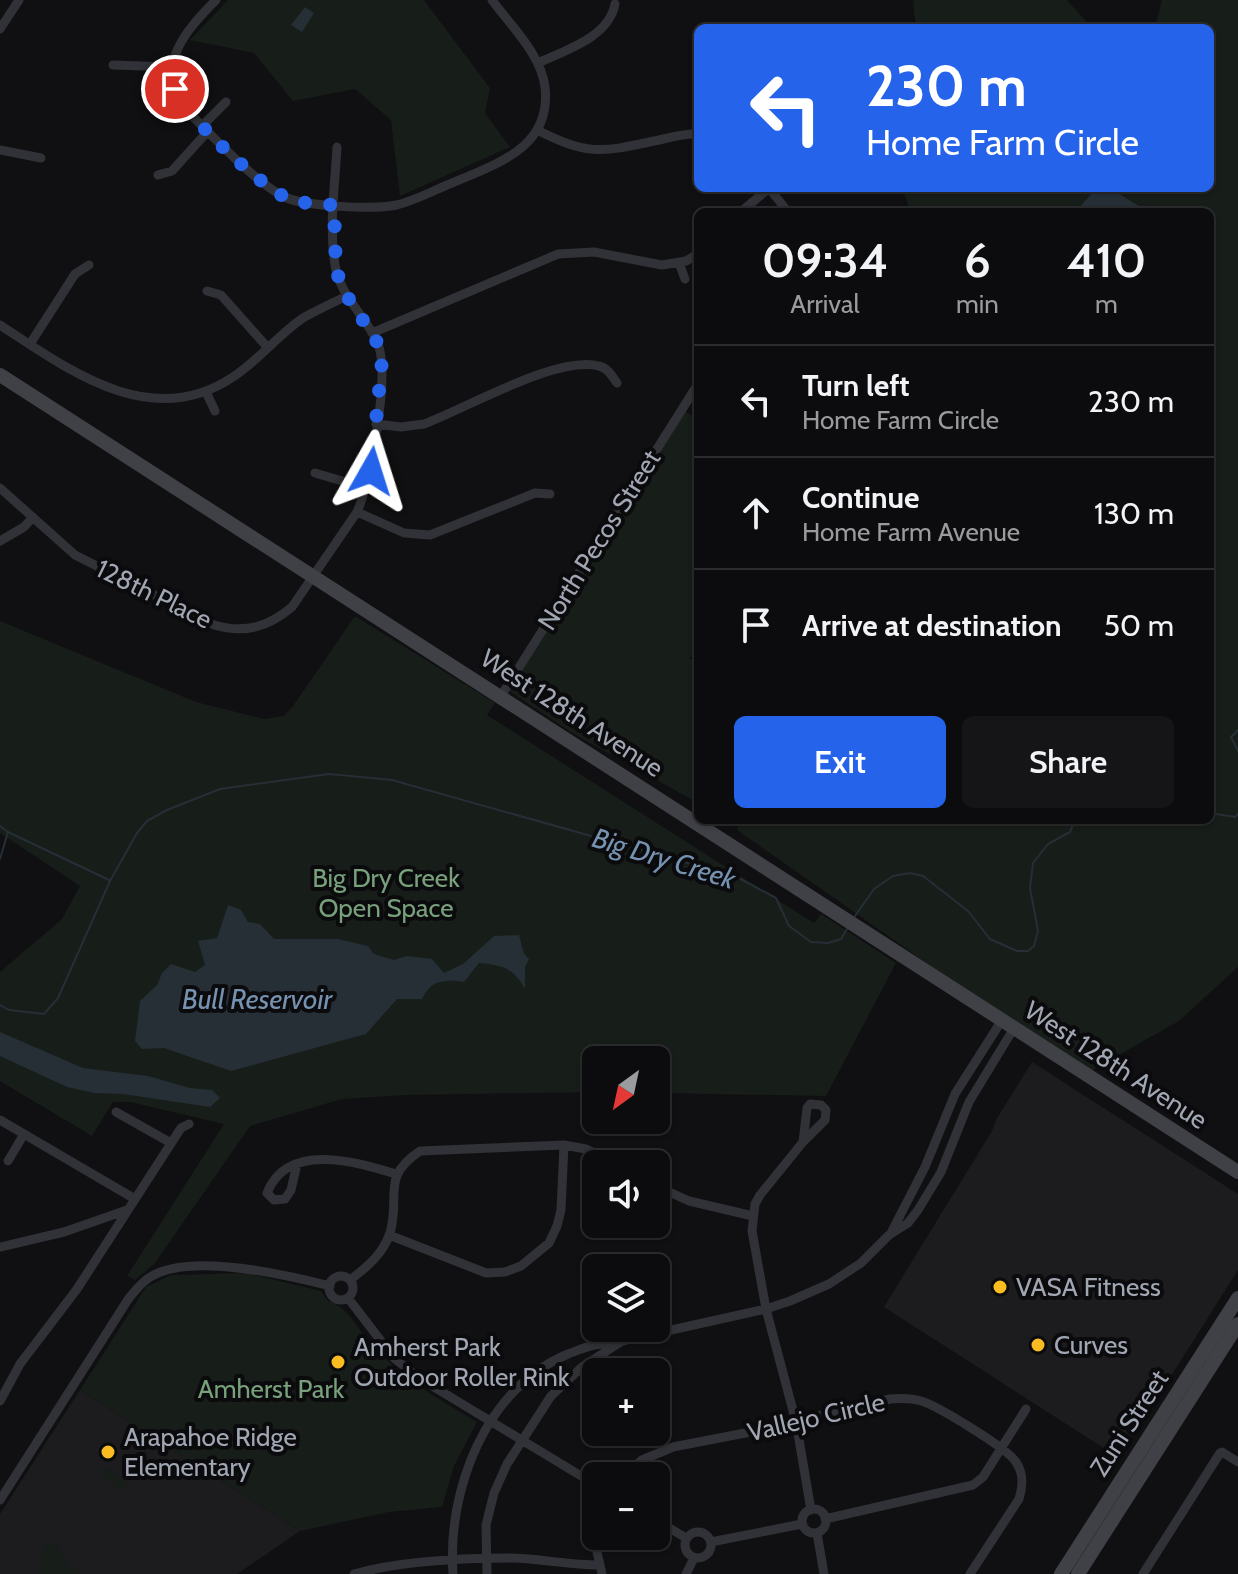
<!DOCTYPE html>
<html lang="en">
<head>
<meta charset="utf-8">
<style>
	:root { --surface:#0c0c0e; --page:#151517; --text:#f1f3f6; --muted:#9a9b9e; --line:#2c2c2e; --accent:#2563eb }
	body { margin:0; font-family:Cabin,sans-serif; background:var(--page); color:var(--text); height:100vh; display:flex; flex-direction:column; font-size:30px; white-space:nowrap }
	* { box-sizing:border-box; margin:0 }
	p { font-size:26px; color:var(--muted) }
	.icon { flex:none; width:44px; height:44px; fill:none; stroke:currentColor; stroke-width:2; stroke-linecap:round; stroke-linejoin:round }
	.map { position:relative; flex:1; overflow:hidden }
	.details { position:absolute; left:694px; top:208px; width:520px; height:616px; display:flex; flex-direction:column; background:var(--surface); border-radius:12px; box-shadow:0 2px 6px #0004,0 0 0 2px var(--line) }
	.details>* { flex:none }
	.banner { position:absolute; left:694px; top:24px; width:520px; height:168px; border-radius:12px; box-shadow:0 2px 6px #0004,0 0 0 2px var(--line); background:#2563eb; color:#fff; overflow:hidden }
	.needle { width:52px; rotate:213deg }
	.tools { position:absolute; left:582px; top:1046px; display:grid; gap:16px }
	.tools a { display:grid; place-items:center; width:88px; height:88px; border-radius:12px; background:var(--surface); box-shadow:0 2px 6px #0004,0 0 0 2px var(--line); font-size:40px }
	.pin { position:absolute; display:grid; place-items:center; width:68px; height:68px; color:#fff; margin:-34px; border:4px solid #fff; border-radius:50%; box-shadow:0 2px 8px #0007 }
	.me { position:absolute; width:88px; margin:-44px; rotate:6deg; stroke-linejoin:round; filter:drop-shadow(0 0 6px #0008) }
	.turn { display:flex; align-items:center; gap:28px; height:168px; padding:0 40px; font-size:36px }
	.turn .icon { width:104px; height:104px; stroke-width:2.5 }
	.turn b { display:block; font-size:56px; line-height:68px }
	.eta { display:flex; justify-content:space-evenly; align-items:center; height:136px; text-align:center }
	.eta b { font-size:48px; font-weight:600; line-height:56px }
	.action { display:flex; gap:16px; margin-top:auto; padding:16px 40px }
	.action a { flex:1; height:92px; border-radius:12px; background:var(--accent); color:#fff; font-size:32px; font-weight:600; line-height:92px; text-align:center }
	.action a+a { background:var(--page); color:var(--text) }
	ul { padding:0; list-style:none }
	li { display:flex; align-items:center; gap:24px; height:112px; padding:0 40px; border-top:2px solid var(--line) }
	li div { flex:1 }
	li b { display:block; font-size:30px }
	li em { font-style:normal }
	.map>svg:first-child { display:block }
	.built { fill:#1c1c1f }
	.green { fill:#171d18 }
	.water { fill:#262e36 }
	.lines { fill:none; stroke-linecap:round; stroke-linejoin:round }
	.stream { stroke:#262e36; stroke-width:2 }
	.minor { stroke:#313237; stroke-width:9 }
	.secondary { stroke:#3f4147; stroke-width:14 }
	.route { stroke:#2563eb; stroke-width:14; stroke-dasharray:0 25.2 }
	.poi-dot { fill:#f9bc21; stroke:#0b0b0d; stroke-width:3 }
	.labels { text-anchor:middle; stroke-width:8; stroke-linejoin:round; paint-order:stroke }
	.street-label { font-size:26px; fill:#a1a6b3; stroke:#0b0b0d }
	.park-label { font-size:26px; fill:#77a07b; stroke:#0b0b0d }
	.poi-label { font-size:26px; fill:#a1a6b3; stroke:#0b0b0d; text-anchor:start }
	.water-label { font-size:28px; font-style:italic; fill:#7592b1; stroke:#0b0b0d }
</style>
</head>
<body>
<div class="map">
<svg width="1238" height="1574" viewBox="0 0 1238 1574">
	<rect width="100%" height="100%" fill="#101012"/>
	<path class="built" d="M1032 1062 1238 1194V1270L1119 1458 884 1307 992 1131 997 1118Z
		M80 1390 300 1531 237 1574H0V1514Z"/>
	<path class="green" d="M228 0H424L490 88 485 113 510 147 400 196 391 120 355 89 293 101 254 53 190 40Z
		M913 0H1067L1092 28H916Z
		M1162 0H1238V967L1179 1021 1085 1074 737 830 740 820H1210V212H911L902 188H1210V28H1155Z
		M682 409 698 420V657H689L695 662 698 658V803L574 734 506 689Z
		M355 616 495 703 487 715 814 923 821 914 896 963 826 1096 656 1093V1060H596V1092L407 1095 342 1099 250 1126 155 1263 135 1280 127 1276 224 1124 130 1102H113L92 1136 0 1081V972L62 919 80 886 0 833V621L196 702 264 719 284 716 293 706Z
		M247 1273 321 1291 328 1301C347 1307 354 1323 367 1339 398 1376 436 1398 477 1422L454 1466 442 1507 389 1512 300 1531 80 1390 146 1287 171 1275Z
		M105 1467 127 1482 126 1490H121L101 1474Z
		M48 1544H56L61 1550 67 1565 80 1574H39L42 1566 43 1549Z"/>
	<path class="water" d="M305 7 314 13 302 32 291 25Z
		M1096 189H1111L1149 212H1075Z
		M228 905 241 910 248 922 260 924 274 939H338L368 946 374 954 394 960 407 956 432 959 444 973 463 964 494 936 519 935 524 954 529 959 525 967V989C514 968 502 965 479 963L464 982C444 979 431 980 422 999H397L366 1034 231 1071 164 1048 142 1049 135 1041 140 1001 157 985 162 973 171 964 195 972 205 965 198 941 217 938Z
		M0 1032 83 1068 148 1076 190 1088 212 1090 220 1098 210 1107 123 1094 94 1093 67 1087 0 1056Z"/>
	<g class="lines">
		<path class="stream" d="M1238 730 1231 737 1238 751
			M1210 813 1235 817 1238 814
			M0 826 8 832 0 859
			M8 832 109 880
			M855 916 874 889 893 876 910 873 923 876 968 911 990 939 1017 951H1028L1034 946 1038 931 1030 888 1033 863 1048 844 1070 832 1075 820
			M0 1005 9 1010 44 1014 58 998 110 881 137 833 147 821 167 810 220 789 329 774 392 780 737 877 776 898 789 926 811 942 828 943 841 939 847 929"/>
		<path class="minor" d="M216 0C185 31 153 67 186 110 211 134 257 185 287 198 306 206 375 210 396 205 415 201 434 190 452 183 496 164 552 148 545 87 541 54 511 26 492 0
			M0 29 19 0
			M538 63C566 50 609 37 615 4
			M113 65 172 67
			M202 126 226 102
			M537 130C587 155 600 153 654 141 669 138 682 133 698 134
			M0 150 41 158
			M158 175 172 171 208 131
			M741 212 769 188 788 212
			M679 263 685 279
			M207 291 221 295 268 348
			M0 325C69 370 151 432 233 377 259 360 278 335 303 318 317 310 332 303 347 296
			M372 333 558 254 594 252 662 265 686 261 698 254
			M30 344 75 274 89 265
			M206 392 215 411
			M376 424 401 427 424 424C467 408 557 355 599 366 608 368 612 376 617 383
			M315 473 366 488
			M0 488 75 555 214 625C245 634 268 627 292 607L357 512C371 481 390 375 378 344 367 318 343 299 336 270 328 231 335 186 337 147
			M357 512 404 533 430 535 535 493 550 494
			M0 541 24 527 33 517
			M501 696 698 384
			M116 1112 171 1143
			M0 1120 135 1199
			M803 1142 807 1108 810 1104 821 1105 826 1110 825 1120 803 1142 760 1195 755 1204 752 1231 766 1309 796 1422 811 1510
			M8 1161 24 1134
			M297 1164 291 1190 285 1199 274 1200 267 1193C287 1141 357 1162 396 1174
			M656 1186 689 1201 753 1216
			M891 1233 925 1167 955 1094 1002 1020
			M389 1235 486 1273 505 1272 521 1266 549 1243 557 1226 561 1210 564 1145
			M0 1247 64 1232 127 1210
			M329 1288a12 12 0 1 1 24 0a12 12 0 1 1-24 0Z
			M350 1280C367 1267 383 1254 390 1233 401 1195 380 1178 420 1151L564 1145 586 1149 618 1164
			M348 1298 394 1358 419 1378 596 1485
			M0 1401 20 1364 77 1289 181 1128 189 1124
			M623 1476 642 1460 673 1447 745 1433 890 1399C901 1398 911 1398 921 1401 938 1406 1007 1448 1016 1462 1024 1474 1023 1486 1019 1499L970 1574
			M0 1500 129 1298C136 1290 142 1281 152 1276 192 1253 287 1275 330 1286
			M802 1521a12 12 0 1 1 24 0a12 12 0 1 1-24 0Z
			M825 1519 973 1485 983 1477 1026 1409
			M656 1520 686 1538
			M685 1545a13 13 0 1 1 26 0a13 13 0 1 1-26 0Z
			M817 1533 824 1574
			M598 1536 597 1552 602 1574
			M711 1542 802 1524
			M354 1574C400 1561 465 1558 513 1558 541 1559 570 1565 599 1565
			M453 1574C447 1491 485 1388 568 1354 584 1348 597 1342 615 1344
			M487 1574 486 1525 494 1493 507 1464 551 1396 582 1367 622 1341 766 1309 790 1301 829 1284 861 1263 889 1235 908 1223 918 1210 941 1172 969 1102 1014 1028
			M686 1574 694 1558
			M1143 1574 1220 1453 1222 1452 1238 1462"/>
		<path class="secondary" d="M0 375 1238 1172
			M1061 1574 1238 1298
			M1078 1574 1238 1324"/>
	</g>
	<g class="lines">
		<path class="route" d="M175 89C184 115 260 185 285 197 301 204 318 204 334 205L336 271 347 296 376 340 382 361 371 471"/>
	</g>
	<g class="poi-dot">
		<circle cx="1000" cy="1287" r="8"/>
		<circle cx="1038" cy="1345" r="8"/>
		<circle cx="338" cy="1362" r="8"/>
		<circle cx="108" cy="1452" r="8"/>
	</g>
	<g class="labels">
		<g class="street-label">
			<text transform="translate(599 540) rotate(-58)" y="9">North Pecos Street</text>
			<text transform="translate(154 594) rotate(26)" y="9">128th Place</text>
			<text transform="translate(572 713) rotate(33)" y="9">West 128th Avenue</text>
			<text transform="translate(1116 1065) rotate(33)" y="9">West 128th Avenue</text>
			<text transform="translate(816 1417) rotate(-13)" y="9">Vallejo Circle</text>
			<text transform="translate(1129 1423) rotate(-57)" y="9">Zuni Street</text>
		</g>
		<g class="park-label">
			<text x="386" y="887">Big Dry Creek<tspan x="386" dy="30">Open Space</tspan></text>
			<text x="271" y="1398">Amherst Park</text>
		</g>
		<g class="poi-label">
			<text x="1016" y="1296">VASA Fitness</text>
			<text x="1054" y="1354">Curves</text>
			<text x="354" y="1356">Amherst Park<tspan x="354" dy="30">Outdoor Roller Rink</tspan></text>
			<text x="124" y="1446">Arapahoe Ridge<tspan x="124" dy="30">Elementary</tspan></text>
		</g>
		<g class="water-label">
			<text transform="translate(664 858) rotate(17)" y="10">Big Dry Creek</text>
			<text x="257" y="1009">Bull Reservoir</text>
		</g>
	</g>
</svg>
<div class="tools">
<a><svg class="needle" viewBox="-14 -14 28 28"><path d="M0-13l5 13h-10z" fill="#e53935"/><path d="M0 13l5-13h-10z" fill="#9a9b9e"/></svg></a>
<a><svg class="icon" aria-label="sound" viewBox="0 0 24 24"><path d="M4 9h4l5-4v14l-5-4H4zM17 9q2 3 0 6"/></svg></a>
<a><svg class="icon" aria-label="layers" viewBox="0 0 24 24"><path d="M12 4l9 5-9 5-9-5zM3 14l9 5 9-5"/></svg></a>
<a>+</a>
<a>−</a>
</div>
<div class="pin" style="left:175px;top:89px;background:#d93025"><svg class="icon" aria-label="arrive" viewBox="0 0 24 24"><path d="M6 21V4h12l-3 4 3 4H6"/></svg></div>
<svg class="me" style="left:371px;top:471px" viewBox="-20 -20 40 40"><path d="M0-17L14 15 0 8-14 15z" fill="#2563eb" stroke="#fff" stroke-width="4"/></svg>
<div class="banner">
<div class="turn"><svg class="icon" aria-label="left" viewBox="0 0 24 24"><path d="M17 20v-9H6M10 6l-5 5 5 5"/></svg><div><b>230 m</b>Home Farm Circle</div></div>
</div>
<section class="details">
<div class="eta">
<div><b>09:34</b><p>Arrival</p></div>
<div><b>6</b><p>min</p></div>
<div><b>410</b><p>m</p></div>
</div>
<ul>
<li><svg class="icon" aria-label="left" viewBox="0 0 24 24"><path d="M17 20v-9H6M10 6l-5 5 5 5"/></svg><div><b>Turn left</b><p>Home Farm Circle</p></div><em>230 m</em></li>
<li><svg class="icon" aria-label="ahead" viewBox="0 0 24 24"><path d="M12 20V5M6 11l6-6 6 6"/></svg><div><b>Continue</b><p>Home Farm Avenue</p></div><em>130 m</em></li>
<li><svg class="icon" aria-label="arrive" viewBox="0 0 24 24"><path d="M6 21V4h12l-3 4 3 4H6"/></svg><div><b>Arrive at destination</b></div><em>50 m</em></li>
</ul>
<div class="action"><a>Exit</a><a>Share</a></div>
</section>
</div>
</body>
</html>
